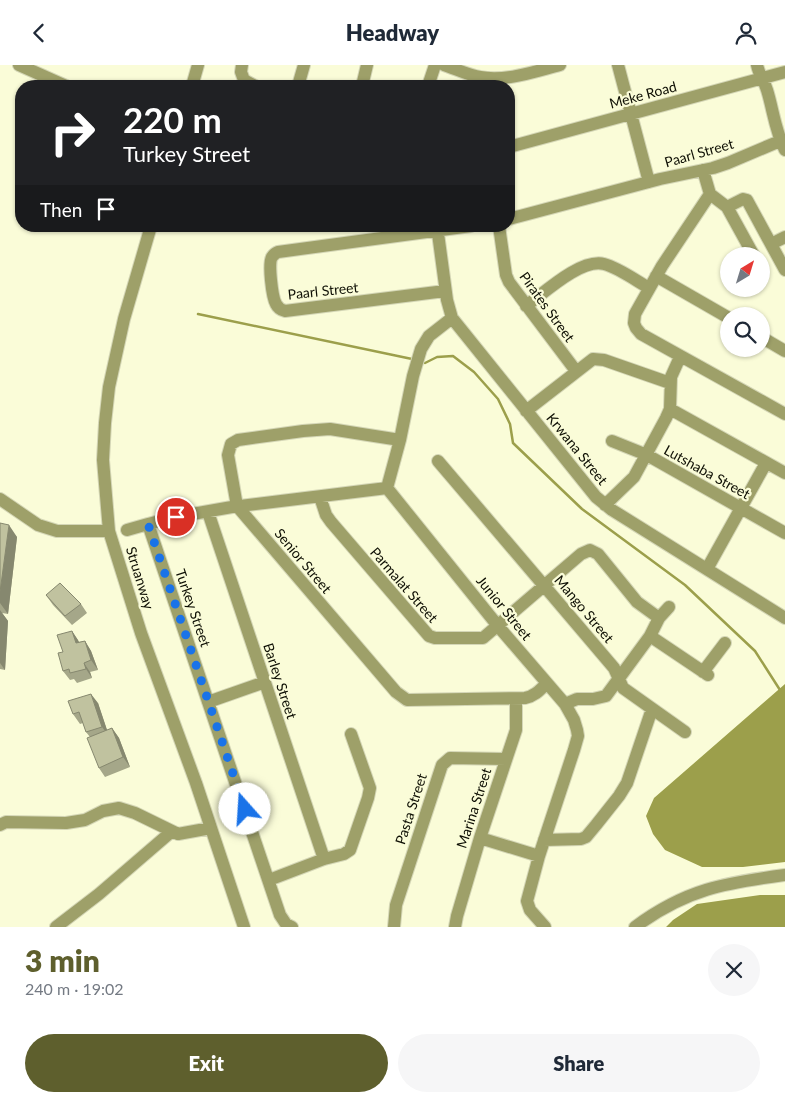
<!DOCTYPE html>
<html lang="en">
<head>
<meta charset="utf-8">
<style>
	:root { --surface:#fff; --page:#f6f6f7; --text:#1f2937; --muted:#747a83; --accent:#5e5f2d }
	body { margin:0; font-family:Lato,sans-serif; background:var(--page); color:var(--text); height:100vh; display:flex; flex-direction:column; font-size:19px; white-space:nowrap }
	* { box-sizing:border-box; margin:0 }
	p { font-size:16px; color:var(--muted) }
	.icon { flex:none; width:28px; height:28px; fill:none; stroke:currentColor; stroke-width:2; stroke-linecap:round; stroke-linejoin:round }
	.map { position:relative; height:862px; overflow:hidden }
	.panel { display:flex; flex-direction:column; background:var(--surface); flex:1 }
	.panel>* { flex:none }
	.banner { position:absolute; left:15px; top:15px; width:500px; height:152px; border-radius:20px; box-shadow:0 1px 4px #0004; background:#202124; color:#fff; overflow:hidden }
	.needle { width:32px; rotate:38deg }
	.controls { position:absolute; left:720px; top:182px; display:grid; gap:10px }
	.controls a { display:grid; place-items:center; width:50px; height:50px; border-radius:50%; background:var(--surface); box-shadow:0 1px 4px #0004; font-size:25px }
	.pin { position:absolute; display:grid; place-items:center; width:42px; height:42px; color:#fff; margin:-21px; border:2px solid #fff; border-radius:50%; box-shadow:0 1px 5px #0007 }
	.me { position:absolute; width:55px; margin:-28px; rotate:341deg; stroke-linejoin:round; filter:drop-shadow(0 0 4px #0008) }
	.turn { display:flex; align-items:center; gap:18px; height:105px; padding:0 25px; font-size:22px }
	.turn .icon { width:65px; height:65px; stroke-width:2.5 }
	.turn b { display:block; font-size:35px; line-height:42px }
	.then { display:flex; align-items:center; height:48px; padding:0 25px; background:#0003; gap:10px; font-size:19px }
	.round { display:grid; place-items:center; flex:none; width:52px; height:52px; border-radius:26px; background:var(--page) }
	.summary { display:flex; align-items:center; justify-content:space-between; height:85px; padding:0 25px }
	h1 { font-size:30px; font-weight:800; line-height:38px; color:var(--accent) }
	.primary-button { display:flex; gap:10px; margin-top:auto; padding:10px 25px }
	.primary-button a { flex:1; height:58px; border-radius:30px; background:var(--accent); color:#fff; font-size:20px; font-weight:800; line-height:58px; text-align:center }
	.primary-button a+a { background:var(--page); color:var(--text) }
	header { display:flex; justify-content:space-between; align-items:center; height:65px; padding:0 25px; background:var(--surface); font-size:22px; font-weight:800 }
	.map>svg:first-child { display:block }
	.water { fill:#9c9f4b }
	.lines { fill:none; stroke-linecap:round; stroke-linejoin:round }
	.stream { stroke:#9c9f4b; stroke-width:2.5 }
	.minor-casing { stroke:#d4d6b6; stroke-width:14 }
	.minor { stroke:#9ea069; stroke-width:12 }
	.wall { fill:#a5a789 }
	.shaded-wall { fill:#86886f }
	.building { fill:#c0c29f; stroke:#86886f }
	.route { stroke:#1a73e8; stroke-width:9; stroke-dasharray:0 16.2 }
	.labels { text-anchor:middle; stroke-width:4.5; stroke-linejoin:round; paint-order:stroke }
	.street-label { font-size:14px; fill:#0d0e03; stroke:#fafcd8 }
</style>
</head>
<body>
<header><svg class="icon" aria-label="back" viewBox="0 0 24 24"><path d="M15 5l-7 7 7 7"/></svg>Headway<svg class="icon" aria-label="person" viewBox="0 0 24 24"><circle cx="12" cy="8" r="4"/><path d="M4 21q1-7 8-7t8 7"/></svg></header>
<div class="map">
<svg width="785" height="862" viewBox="0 0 785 862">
	<rect width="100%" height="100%" fill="#fafcd8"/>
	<path class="water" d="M785 619V797L743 802H702L665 785 653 769 646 751 654 733Z
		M760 830H785V862H666L673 855 697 839Z"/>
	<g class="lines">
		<path class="stream" d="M198 249 412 294
			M425 298 437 292 453 291 474 307 498 334 510 359 513 378 582 444 685 520 755 586 780 625"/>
		<defs>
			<path id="minor" d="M19 0 66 21
				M242 0 241 7 244 15 255 21
				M444 0C456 4 468 10 480 12 506 17 536 6 560 0
				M618 0 649 117
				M757 0C759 10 764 15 767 25 773 44 775 66 785 85
				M192 21 198 0
				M298 21 304 0
				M362 21 367 0
				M428 21 435 0
				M509 82 785 7
				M703 105 710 129 727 142 754 191
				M710 129 662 201 640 240 635 249 634 258 636 263 641 269 785 349
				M727 142 743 134 747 135 785 205
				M509 154 660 114 713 103 728 98 780 76
				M151 161 124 254 109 322 105 358 103 395 109 466 141 568 196 718 244 862
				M437 161 447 235 452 253 596 432 612 445 785 553
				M499 161 506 210 509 217 576 306
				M771 179 785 172
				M656 211 729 253
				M445 226 285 246C281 245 278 243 276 239 272 232 268 198 272 192 274 189 275 188 278 187L471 161
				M526 241C544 228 581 193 604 199 619 203 635 215 649 223
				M452 253 429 271 421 284 413 311 400 375 387 423 498 561 565 639 574 655 577 665 578 671 574 685 539 791 527 836 530 845 545 862
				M761 272 785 286
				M670 344 785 408
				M526 346 593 294 604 295 670 318
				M400 375 330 364 303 366 238 375 231 379 228 390 237 441 396 627 407 635 525 633C535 631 540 625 547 618
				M612 376 647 390 785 468
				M438 396 614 603 623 623 685 667
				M320 432 326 450 331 457 429 571 435 573H483L581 489 590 485 598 489 637 537 659 553
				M0 434 38 460 57 466H109
				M605 440 634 412 666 353 670 344 671 312 680 292
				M208 447 324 794
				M127 465 148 459
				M707 504 766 398
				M650 571 708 610
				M703 607 725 578
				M208 637 265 617
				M565 639 577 634H593L606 631 650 571 659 553 669 542
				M0 760 6 757 66 758 85 755 103 746 119 743 135 748 178 769 211 763
				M480 773 539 791
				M544 775 581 774 586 772 596 760 619 731 627 718 652 644
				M269 815 324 794 344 789 350 785 368 733 370 723 351 669
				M56 862 99 829 171 767
				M292 862 286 859 280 850 148 459 175 452 232 442 387 423
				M394 862 396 840 442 700 450 693 506 694
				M455 862 457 851 480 773 516 665V634
				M635 862C686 824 725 818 785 810"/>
		</defs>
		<use href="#minor" class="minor-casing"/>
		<use href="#minor" class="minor"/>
	</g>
	<path class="wall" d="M0 458 17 472 8 549 2 548 8 556 5 605 0 604Z
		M46 530 81 539 87 548 72 560 53 540Z
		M72 566 79 577 85 576 91 586 98 605 90 607 92 613 77 618 74 614 70 615 63 606V587Z
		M98 638 107 665 112 663 119 673 130 702 105 712 99 703 90 672 86 667 83 658 80 659 73 649Z"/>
	<path class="shaded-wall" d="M9 460 17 472 8 549 0 538V527Z
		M0 545 8 556 5 605 0 598Z
		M72 566 78 575 83 587 76 578Z
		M85 576 91 586 98 605 91 595Z
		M84 598 90 607 92 613 86 604Z
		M91 629 98 638 109 671 102 662Z
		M112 663 119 673 130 702 123 692Z"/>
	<path class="building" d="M0 458 9 460 0 527Z
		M60 518 81 539 65 551 46 530Z
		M72 566 76 578 85 576 91 595 84 598 86 604 70 608 69 604 63 606 58 588 63 587 57 570Z
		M91 629 102 662 86 667 79 647 73 649 68 636Z
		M112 663 123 692 99 703 87 673Z"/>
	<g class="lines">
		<path class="route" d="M176 452 148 459 245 744"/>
	</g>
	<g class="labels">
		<g class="street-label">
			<text transform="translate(643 30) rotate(-15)" y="5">Meke Road</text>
			<text transform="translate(699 88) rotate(-16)" y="5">Paarl Street</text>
			<text transform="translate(323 226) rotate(-6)" y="5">Paarl Street</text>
			<text transform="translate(547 242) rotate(54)" y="5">Pirates Street</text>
			<text transform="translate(577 384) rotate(51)" y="5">Krwana Street</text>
			<text transform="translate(707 407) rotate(29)" y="5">Lutshaba Street</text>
			<text transform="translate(303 496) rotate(50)" y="5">Senior Street</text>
			<text transform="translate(140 513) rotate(73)" y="5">Struanway</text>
			<text transform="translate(404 520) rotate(49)" y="5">Parmalat Street</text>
			<text transform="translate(193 543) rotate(71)" y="5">Turkey Street</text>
			<text transform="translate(504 543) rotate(51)" y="5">Junior Street</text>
			<text transform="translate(584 544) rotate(50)" y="5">Mango Street</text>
			<text transform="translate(280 616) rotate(72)" y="5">Barley Street</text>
			<text transform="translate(474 743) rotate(-72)" y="5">Marina Street</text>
			<text transform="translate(411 744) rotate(-72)" y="5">Pasta Street</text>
		</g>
	</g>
</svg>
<div class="controls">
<a><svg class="needle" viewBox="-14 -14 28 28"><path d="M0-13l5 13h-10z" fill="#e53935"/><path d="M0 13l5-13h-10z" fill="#747a83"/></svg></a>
<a><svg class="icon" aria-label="search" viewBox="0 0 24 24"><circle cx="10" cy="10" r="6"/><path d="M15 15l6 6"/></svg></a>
</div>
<div class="pin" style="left:176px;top:452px;background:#d93025"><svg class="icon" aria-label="arrive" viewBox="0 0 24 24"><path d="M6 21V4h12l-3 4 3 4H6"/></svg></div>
<svg class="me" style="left:245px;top:744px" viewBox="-20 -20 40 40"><circle r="19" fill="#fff"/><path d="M0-13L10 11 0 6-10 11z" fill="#1a73e8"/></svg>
<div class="banner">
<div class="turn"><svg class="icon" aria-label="right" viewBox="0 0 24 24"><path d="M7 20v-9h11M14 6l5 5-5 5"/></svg><div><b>220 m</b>Turkey Street</div></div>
<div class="then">Then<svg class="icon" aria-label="arrive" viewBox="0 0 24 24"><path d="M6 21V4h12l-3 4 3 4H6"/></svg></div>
</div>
</div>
<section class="panel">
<div class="summary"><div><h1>3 min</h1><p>240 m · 19:02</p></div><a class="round"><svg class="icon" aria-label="close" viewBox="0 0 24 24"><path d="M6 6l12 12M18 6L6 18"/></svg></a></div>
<div class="primary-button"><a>Exit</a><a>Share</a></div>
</section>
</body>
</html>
